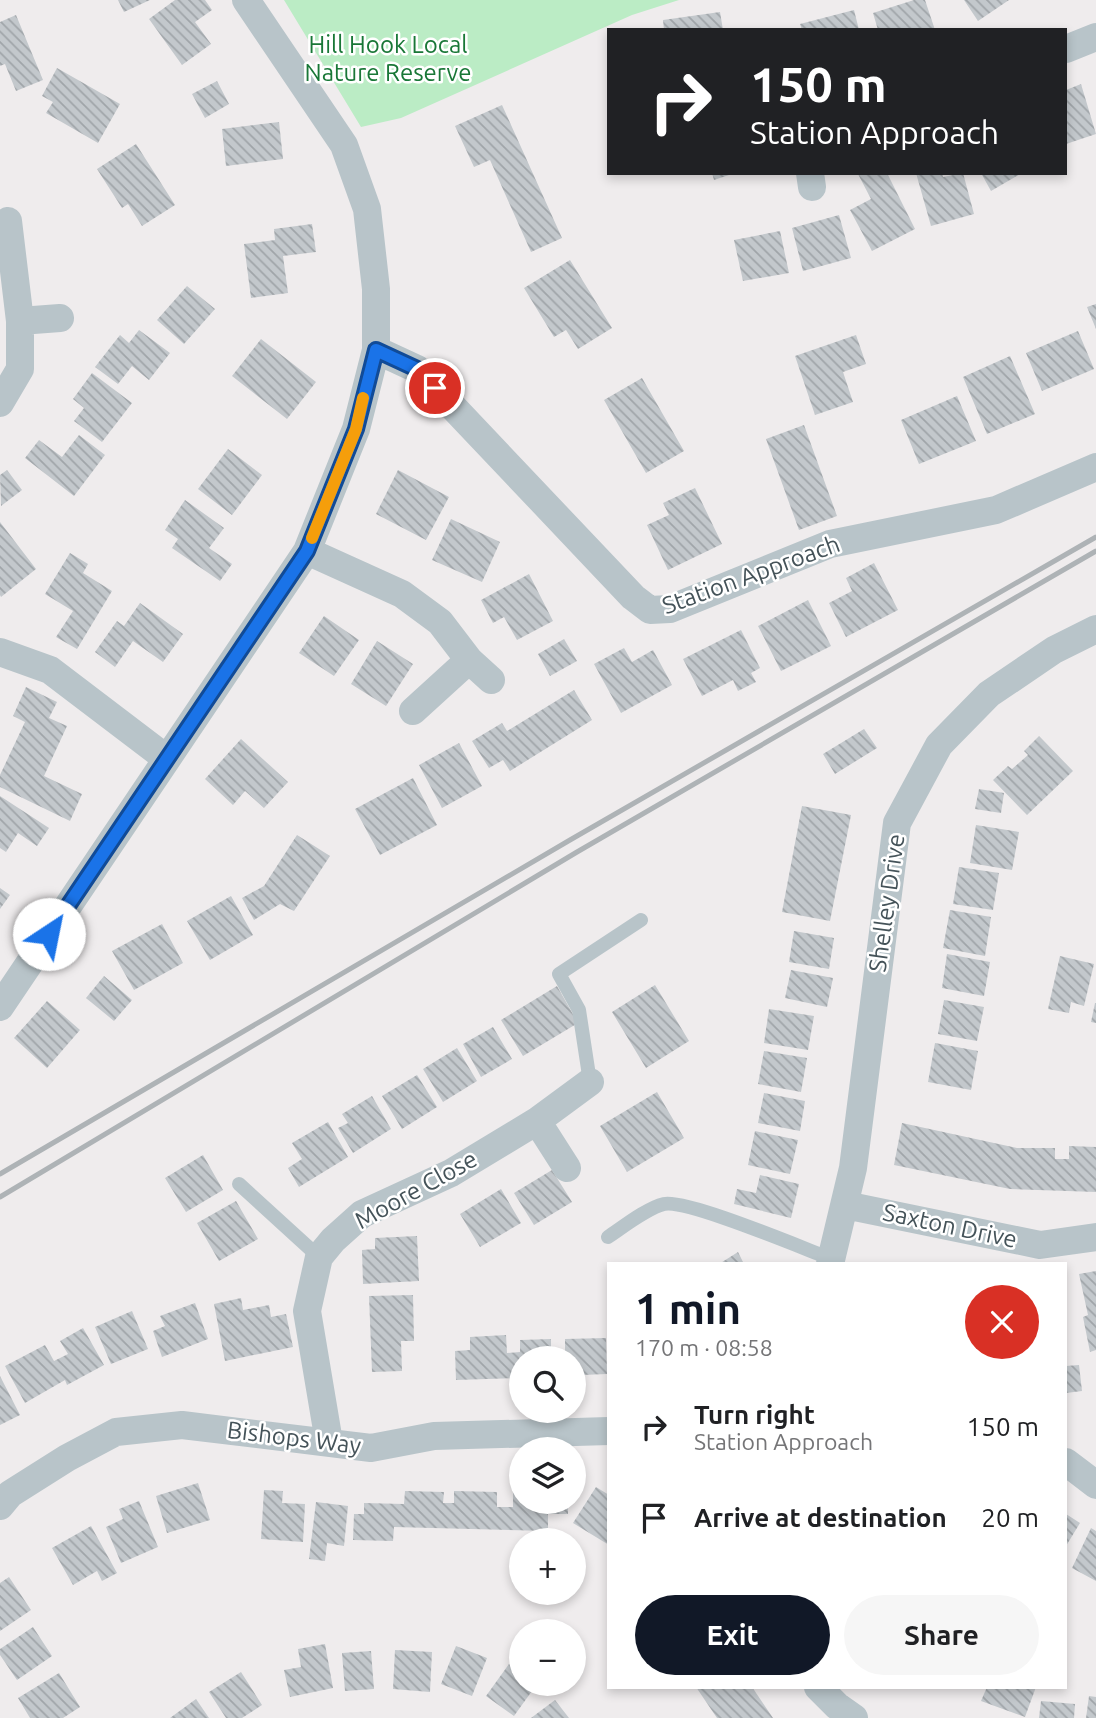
<!DOCTYPE html>
<html lang="en">
<head>
<meta charset="utf-8">
<style>
	:root { --surface:#fff; --page:#f6f6f6; --text:#202124; --muted:#757577; --accent:#111827 }
	body { margin:0; font-family:Ubuntu,sans-serif; background:var(--page); color:var(--text); height:100vh; display:flex; flex-direction:column; font-size:26px; white-space:nowrap }
	* { box-sizing:border-box; margin:0 }
	p { font-size:23px; color:var(--muted) }
	.icon { flex:none; width:38px; height:38px; fill:none; stroke:currentColor; stroke-width:2; stroke-linecap:round; stroke-linejoin:round }
	.map { position:relative; flex:1; overflow:hidden }
	.drawer { position:absolute; left:607px; top:1262px; width:460px; height:427px; display:flex; flex-direction:column; background:var(--surface); border-radius:0px; box-shadow:0 4px 10px #0003 }
	.drawer>* { flex:none }
	.top-card { position:absolute; left:607px; top:28px; width:460px; height:147px; border-radius:0px; box-shadow:0 4px 10px #0003; background:#202124; color:#fff; overflow:hidden }
	.tools { position:absolute; left:509px; top:1346px; display:grid; gap:14px }
	.tools a { display:grid; place-items:center; width:77px; height:77px; border-radius:50%; background:var(--surface); box-shadow:0 4px 10px #0003; font-size:35px }
	.pin { position:absolute; display:grid; place-items:center; width:60px; height:60px; color:#fff; margin:-30px; border:4px solid #fff; border-radius:50%; box-shadow:0 2px 7px #0007 }
	.me { position:absolute; width:77px; margin:-38px; rotate:34deg; stroke-linejoin:round; filter:drop-shadow(0 0 5px #0008) }
	.turn { display:flex; align-items:center; gap:24px; height:147px; padding:0 28px; font-size:32px }
	.turn .icon { width:91px; height:91px; stroke-width:2.5 }
	.turn b { display:block; font-size:49px; line-height:60px }
	.round { display:grid; place-items:center; flex:none; width:74px; height:74px; border-radius:37px; background:var(--page) }
	.summary { display:flex; align-items:center; justify-content:space-between; height:119px; padding:0 28px }
	h1 { font-size:42px; font-weight:600; line-height:52px; color:var(--accent) }
	.button { display:flex; gap:14px; margin-top:auto; padding:14px 28px }
	.button a { flex:1; height:80px; border-radius:42px; background:var(--accent); color:#fff; font-size:28px; font-weight:600; line-height:80px; text-align:center }
	.button a+a { background:var(--page); color:var(--text) }
	ul { padding:0; list-style:none }
	li { display:flex; align-items:center; gap:21px; height:91px; padding:0 28px }
	li div { flex:1 }
	li b { display:block; font-size:26px }
	li em { font-style:normal }
	.map>svg:first-child { display:block }
	.green { fill:#bbecc5 }
	.building { fill:url(#building-back-hatch) }
	.lines { fill:none; stroke-linecap:round; stroke-linejoin:round }
	.lane { stroke:#b8c4c9; stroke-width:14 }
	.street { stroke:#b8c4c9; stroke-width:28 }
	.rail { stroke:#aeb3b6; stroke-width:5 }
	.route-casing { stroke:#114b97; stroke-width:18 }
	.route { stroke:#1a73e8; stroke-width:12 }
	.slow { stroke:#f59e0b; stroke-width:12 }
	.labels { text-anchor:middle; stroke-width:5; stroke-linejoin:round; paint-order:stroke }
	.park-label { font-size:24px; fill:#197737; stroke:#fff }
	.street-label { font-size:24px; fill:#455359; stroke:#fff }
</style>
</head>
<body>
<div class="map">
<svg width="1096" height="1718" viewBox="0 0 1096 1718">
	<defs>
		<pattern id="building-back-hatch" width="6" height="6" patternUnits="userSpaceOnUse" patternTransform="scale(1.75)"><rect width="6" height="6" fill="#c3c8cc"/><path d="M-1 5l2 2M0 0l6 6M5-1l2 2" fill="none" stroke="#a0a5a9"/></pattern>
	</defs>
	<rect width="100%" height="100%" fill="#efeced"/>
	<path class="green" d="M284 0H679L632 15 401 118 361 127Z"/>
	<path class="building" d="M118 0H150L124 12Z
		M175 0H205L212 10 195 22 211 44 182 65 149 19Z
		M914 0H925L935 30H878L873 13Z
		M964 0H1009L978 21Z
		M854 10 859 30H802L800 24Z
		M720 12 723 30H664L663 20Z
		M16 15 43 80 16 91 5 64 0 66V22Z
		M57 68 120 104 98 143 46 113 53 102 42 96Z
		M217 81 229 104 205 118 192 94Z
		M1081 84 1096 134 1066 144V90Z
		M502 105 562 238 531 252 490 160 474 167 455 126Z
		M279 122 283 159 226 166 222 129Z
		M136 144 175 205 142 226 128 204 122 208 97 169Z
		M712 173H732V174L714 180Z
		M861 173H887L915 229 872 251 850 210 871 199 858 174Z
		M916 173H942L943 177 963 173 974 214 931 226Z
		M981 173H1022L991 191Z
		M839 215 851 258 803 271 792 228Z
		M312 224 316 252 283 256 288 293 251 298 244 244 275 240 274 229Z
		M780 231 789 273 743 281 734 240Z
		M570 260 612 328 578 349 566 330 554 337 524 288Z
		M187 286 215 309 184 344 157 320Z
		M1096 304V329L1087 307Z
		M139 330 170 353 149 380 132 366 118 384 95 367 120 335 129 343Z
		M1078 331 1094 369 1042 391 1026 353Z
		M856 335 866 364 843 372 853 402 815 415 795 356Z
		M261 339 316 382 287 419 232 376Z
		M1010 356 1035 414 987 434 963 377Z
		M92 373 132 403 102 442 74 421 84 408 73 399Z
		M642 378 684 451 646 473 604 400Z
		M957 396 976 441 919 464 901 420Z
		M804 425 837 516 799 530 766 439Z
		M79 435 105 455 74 496 25 458 39 440 62 457Z
		M228 449 262 475 232 515 198 489Z
		M7 470 22 490 1 506 0 475Z
		M398 470 449 497 426 540 376 514Z
		M695 488 722 544 668 570 647 525 669 515 663 503Z
		M185 500 224 528 209 548 232 564 220 581 172 548 178 539 165 530Z
		M451 519 500 542 482 582 432 560Z
		M0 522 36 569 1 597 0 595Z
		M70 553 88 564 83 573 112 591 77 649 56 637 73 611 45 594Z
		M874 563 898 610 846 637 829 603 852 591 846 578Z
		M529 574 553 621 517 640 504 617 493 623 481 600Z
		M808 600 831 646 781 671 758 626Z
		M140 603 183 634 163 662 133 641 115 667 95 652 117 621 124 626Z
		M324 616 359 640 334 676 299 653Z
		M741 630 760 668 751 673 756 682 738 691 733 680 702 696 683 659Z
		M564 639 577 661 550 676 538 654Z
		M377 641 413 664 386 706 351 684Z
		M624 648 632 662 653 650 672 685 621 713 594 664Z
		M26 687 57 702 49 718 67 726 44 776 82 794 70 821 0 787V775L25 722 13 716Z
		M574 690 592 720 510 771 503 760 489 768 472 741 502 723 507 731Z
		M864 729 877 748 835 774 823 754Z
		M1039 736 1073 771 1027 815 993 780 1008 766 1012 769 1028 755 1024 751Z
		M241 739 288 782 264 808 245 791 233 805 205 779Z
		M459 743 482 786 442 808 419 765Z
		M413 778 437 825 380 855 355 809Z
		M979 789 1004 793 1001 813 975 809Z
		M0 796 49 828 37 846 18 833 6 852 0 848Z
		M802 806 851 815 830 921 782 912Z
		M976 825 1019 832 1012 870 970 863Z
		M297 835 330 856 294 911 280 904 254 920 242 898 264 886Z
		M959 867 999 873 993 910 953 904Z
		M0 888 10 895 0 909Z
		M231 896 253 935 210 960 187 921Z
		M950 910 991 917 985 956 943 948Z
		M162 924 183 963 134 990 112 951Z
		M794 931 834 938 829 969 789 962Z
		M947 954 990 962 984 996 942 988Z
		M1060 956 1094 964 1084 1006 1071 1002 1069 1013 1048 1009Z
		M791 970 833 978 827 1007 785 998Z
		M104 976 132 1000 114 1021 86 998Z
		M655 985 689 1041 646 1068 612 1012Z
		M557 986 578 1023 523 1056 501 1020Z
		M944 1000 984 1007 977 1041 938 1034Z
		M47 1001 80 1030 47 1068 14 1038Z
		M1095 1003H1096V1023L1091 1022Z
		M769 1009 814 1016 808 1050 764 1043Z
		M493 1027 512 1059 481 1077 463 1044Z
		M935 1043 978 1051 971 1090 928 1082Z
		M457 1048 477 1081 443 1102 423 1069Z
		M764 1051 807 1058 801 1092 758 1084Z
		M417 1075 437 1107 402 1129 382 1096Z
		M657 1092 684 1138 627 1172 600 1126Z
		M764 1093 805 1101 800 1131 758 1123Z
		M372 1096 391 1129 353 1153 338 1128 348 1123 342 1114Z
		M328 1122 348 1157 299 1187 288 1168 302 1159 292 1143Z
		M902 1123 1017 1148H1055V1159H1069V1146L1096 1147V1192L1010 1189 894 1165Z
		M755 1131 798 1140 790 1174 748 1165Z
		M203 1155 223 1190 186 1212 165 1178Z
		M552 1170 572 1202 534 1225 514 1193Z
		M760 1175 799 1184 791 1218 734 1204 737 1189 756 1193Z
		M501 1189 521 1223 480 1247 460 1214Z
		M236 1201 258 1239 219 1261 197 1223Z
		M417 1236 419 1281 363 1284 362 1250 375 1249V1238Z
		M738 1252 744 1264H719Z
		M1096 1271V1350L1090 1352 1083 1317 1088 1315 1079 1274Z
		M413 1295 414 1341H401L402 1371 372 1372 369 1296Z
		M241 1298 243 1310 269 1305 271 1317 286 1314 293 1347 225 1361 214 1304Z
		M195 1303 208 1339 162 1357 153 1331 165 1326 160 1316Z
		M132 1311 148 1349 111 1364 95 1327Z
		M83 1328 104 1365 67 1385 65 1380 25 1403 5 1366 45 1345 54 1361 68 1354 60 1341Z
		M506 1335 507 1353 520 1352V1340L551 1339V1354L565 1353V1339L606 1338 607 1374 582 1375V1385H574V1358H522V1378L456 1380 455 1351 470 1350V1337Z
		M1079 1365 1082 1391 1066 1393V1366Z
		M0 1376 20 1415 0 1425Z
		M198 1483 210 1520 167 1533 156 1496Z
		M596 1487 609 1495V1545L573 1523Z
		M264 1490 283 1491 282 1503 305 1504 303 1542 261 1539Z
		M405 1491 444 1492 443 1503H454V1491L497 1492V1507H513V1492H522V1502H568V1514H548V1531L394 1527 393 1541 353 1540 354 1514H364V1503L404 1504Z
		M139 1501 158 1547 121 1563 106 1527 123 1519 119 1509Z
		M316 1502 348 1506 344 1546 327 1543 325 1561 309 1559Z
		M1066 1514 1080 1523 1066 1546Z
		M91 1526 117 1573 102 1581 97 1571 73 1585 52 1548Z
		M1091 1528 1096 1531V1581L1072 1568Z
		M9 1577 31 1610 0 1631V1583Z
		M33 1627 52 1656 17 1680 0 1655V1649Z
		M325 1644 333 1688 290 1697 284 1670 301 1667 298 1649Z
		M456 1646 487 1658 472 1696 441 1684Z
		M395 1650 432 1652 430 1692 393 1689Z
		M371 1651 374 1689 345 1691 342 1653Z
		M509 1664 522 1673V1684H537L514 1716 486 1696Z
		M241 1672 262 1705 242 1718H226L209 1692Z
		M59 1673 80 1707 63 1718H30L18 1698Z
		M696 1687H752L773 1718H717Z
		M987 1687H1036L1025 1717 981 1701Z
		M1089 1696 1096 1697V1718H1086Z
		M196 1699 209 1718H170Z
		M555 1700 569 1718H531Z
		M1041 1701 1075 1704 1074 1718H1039Z"/>
	<g class="lines">
		<path class="lane" d="M590 1082 579 1010 559 974 641 920
			M239 1184 319 1257
			M608 1237C623 1227 647 1208 664 1204 687 1199 802 1248 832 1259"/>
		<path class="street" d="M1066 49 1096 37
			M810 173 812 187
			M20 321 60 318
			M376 350 417 369 633 597 650 610 670 609 830 544 996 510 1096 467
			M0 403 20 369V321L8 221
			M307 551 402 594 440 622 469 660 413 711
			M0 652 50 670 167 759
			M469 660 491 680
			M0 1007 307 551 356 429 376 350V289L367 209 344 145 246 0
			M567 1168 537 1121 590 1082
			M845 1205 1040 1245 1096 1237
			M830 1264 853 1168 897 823 939 745 989 694 1054 650 1096 629
			M329 1442 307 1311 319 1257 333 1240 362 1214 451 1173 537 1121
			M1066 1462 1096 1485
			M0 1506 10 1494 67 1458 116 1432 182 1425 371 1448 434 1436 609 1431
			M818 1687 837 1706 854 1718"/>
		<path class="rail" d="M0 1174 570 840 1096 537
			M0 1197 577 852 1096 551"/>
	</g>
	<g class="lines">
		<defs>
			<path id="route" d="M49 934 307 551 356 429 376 350 417 369 435 388"/>
		</defs>
		<use href="#route" class="route-casing"/>
		<use href="#route" class="route"/>
		<path class="slow" d="M312 538 356 429 363 398"/>
	</g>
	<g class="labels">
		<g class="park-label">
			<text x="388" y="53">Hill Hook Local<tspan x="388" dy="28">Nature Reserve</tspan></text>
		</g>
		<g class="street-label">
			<text transform="translate(751 575) rotate(-20)" y="8">Station Approach</text>
			<text transform="translate(887 903) rotate(-82)" y="8">Shelley Drive</text>
			<text transform="translate(416 1190) rotate(-29)" y="8">Moore Close</text>
			<text transform="translate(950 1226) rotate(12)" y="8">Saxton Drive</text>
			<text transform="translate(294 1438) rotate(7)" y="8">Bishops Way</text>
		</g>
	</g>
</svg>
<div class="tools">
<a><svg class="icon" aria-label="search" viewBox="0 0 24 24"><circle cx="10" cy="10" r="6"/><path d="M15 15l6 6"/></svg></a>
<a><svg class="icon" aria-label="layers" viewBox="0 0 24 24"><path d="M12 4l9 5-9 5-9-5zM3 14l9 5 9-5"/></svg></a>
<a>+</a>
<a>−</a>
</div>
<div class="pin" style="left:435px;top:388px;background:#d93025"><svg class="icon" aria-label="arrive" viewBox="0 0 24 24"><path d="M6 21V4h12l-3 4 3 4H6"/></svg></div>
<svg class="me" style="left:49px;top:934px" viewBox="-20 -20 40 40"><circle r="19" fill="#fff"/><path d="M0-13L10 11 0 6-10 11z" fill="#1a73e8"/></svg>
<div class="top-card">
<div class="turn"><svg class="icon" aria-label="right" viewBox="0 0 24 24"><path d="M7 20v-9h11M14 6l5 5-5 5"/></svg><div><b>150 m</b>Station Approach</div></div>
</div>
<section class="drawer">
<div class="summary"><div><h1>1 min</h1><p>170 m · 08:58</p></div><a class="round" style="background:#d93025;color:#fff"><svg class="icon" aria-label="close" viewBox="0 0 24 24"><path d="M6 6l12 12M18 6L6 18"/></svg></a></div>
<ul>
<li><svg class="icon" aria-label="right" viewBox="0 0 24 24"><path d="M7 20v-9h11M14 6l5 5-5 5"/></svg><div><b>Turn right</b><p>Station Approach</p></div><em>150 m</em></li>
<li><svg class="icon" aria-label="arrive" viewBox="0 0 24 24"><path d="M6 21V4h12l-3 4 3 4H6"/></svg><div><b>Arrive at destination</b></div><em>20 m</em></li>
</ul>
<div class="button"><a>Exit</a><a>Share</a></div>
</section>
</div>
</body>
</html>
